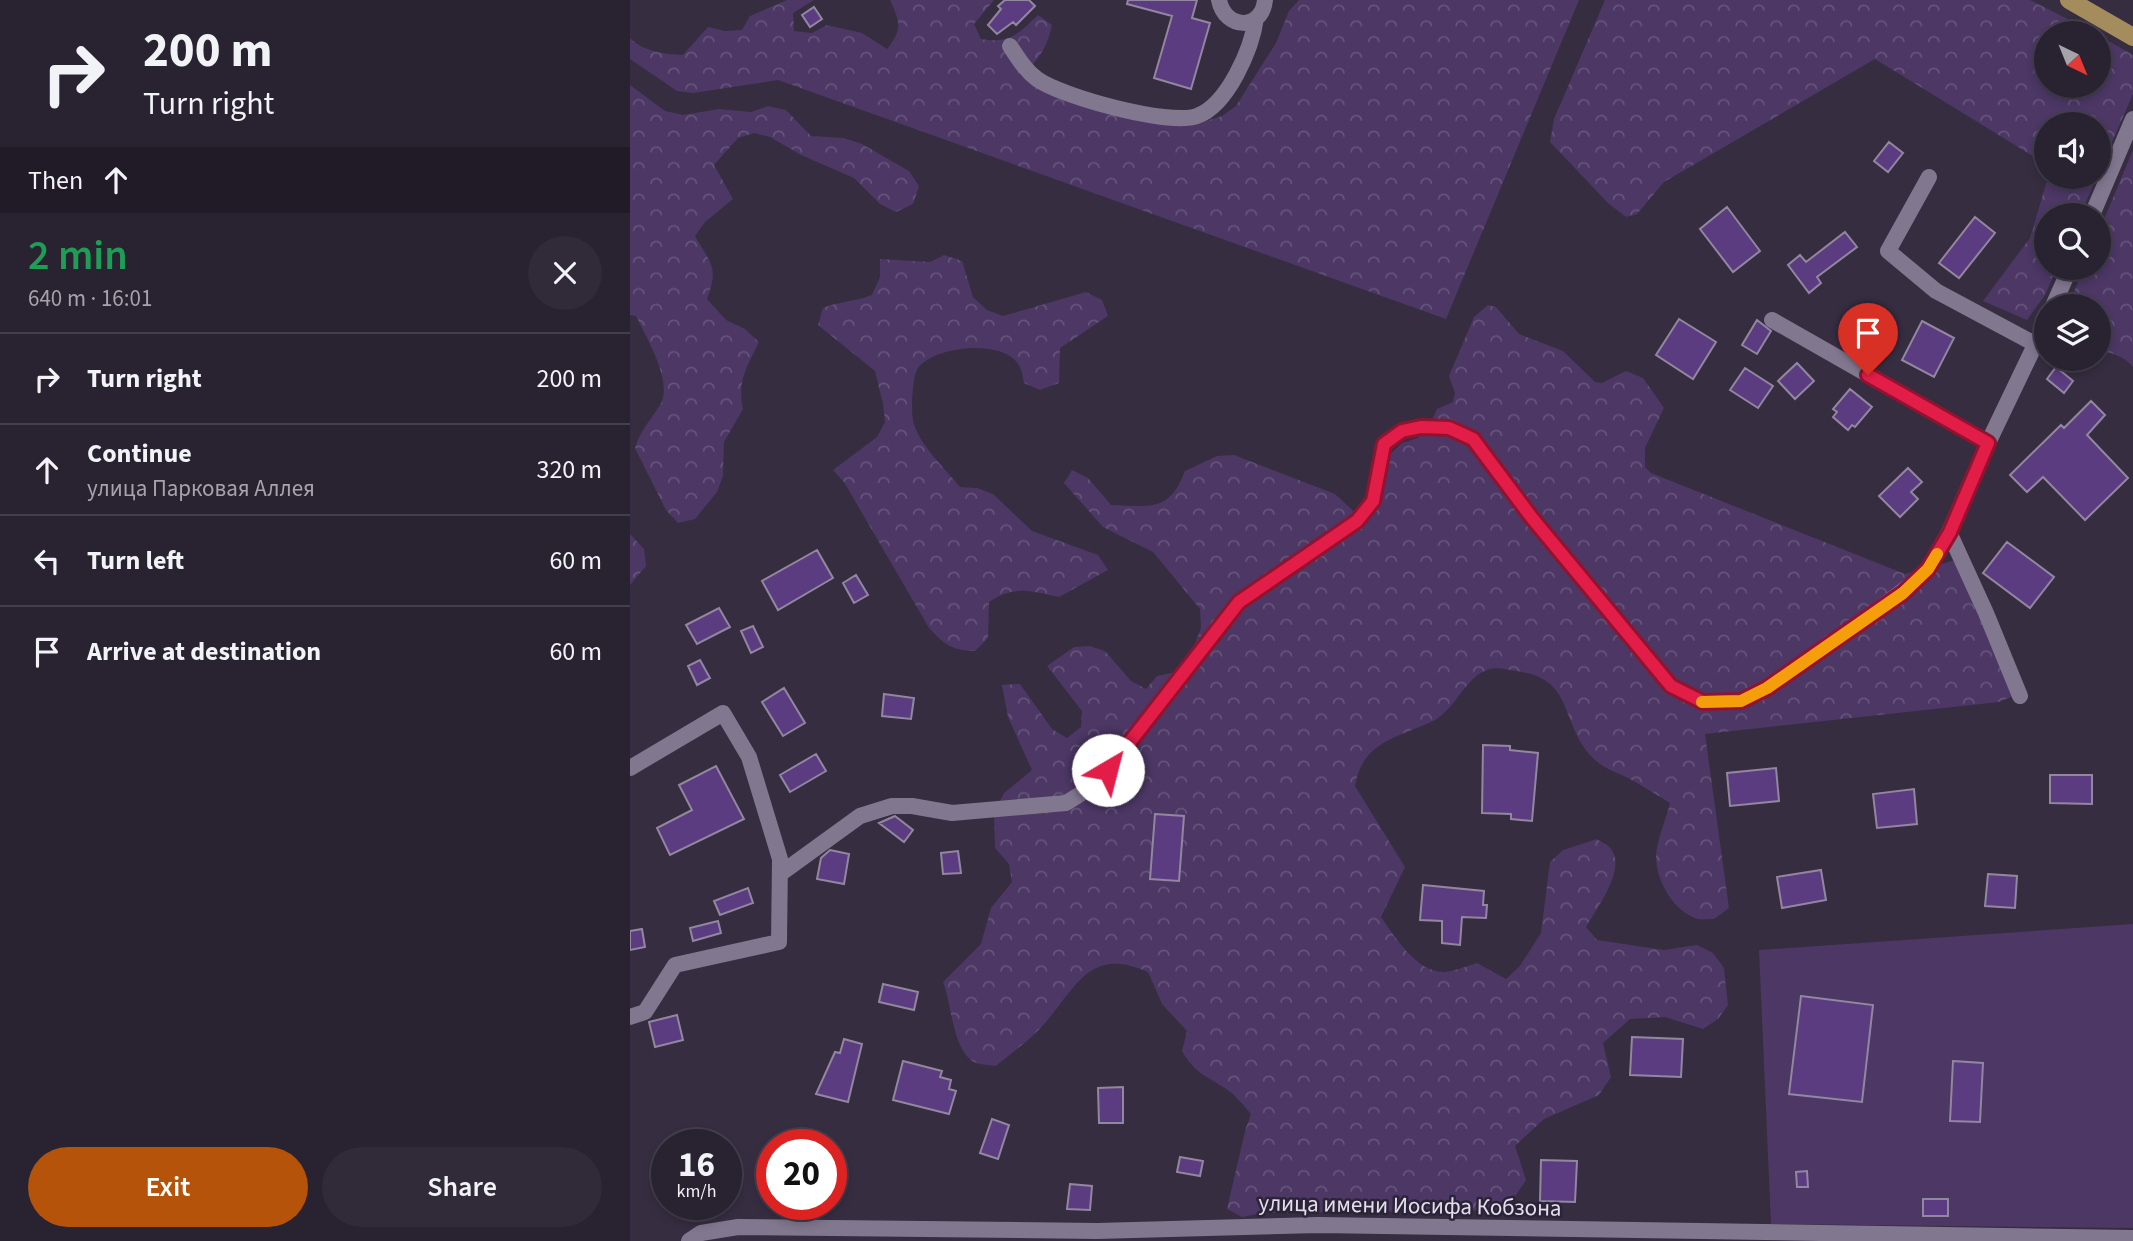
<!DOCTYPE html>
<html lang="en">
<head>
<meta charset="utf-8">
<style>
	:root { --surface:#282231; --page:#302a39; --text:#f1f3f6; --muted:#a5a4ab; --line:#443f4d; --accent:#b45309 }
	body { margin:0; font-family:"Source Sans 3",sans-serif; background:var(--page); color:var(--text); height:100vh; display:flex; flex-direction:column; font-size:26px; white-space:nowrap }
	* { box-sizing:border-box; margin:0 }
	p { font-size:23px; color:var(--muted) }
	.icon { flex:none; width:38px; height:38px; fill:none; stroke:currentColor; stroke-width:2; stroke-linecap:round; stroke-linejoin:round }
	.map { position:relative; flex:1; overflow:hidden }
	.sheet { display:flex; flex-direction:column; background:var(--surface); width:630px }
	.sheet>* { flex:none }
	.hud { background:#282231; color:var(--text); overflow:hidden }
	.needle { width:46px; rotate:137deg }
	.tools { position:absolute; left:1404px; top:21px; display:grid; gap:14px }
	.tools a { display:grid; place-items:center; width:77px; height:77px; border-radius:50%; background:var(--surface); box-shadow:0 4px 10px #0003,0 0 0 2px var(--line); font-size:35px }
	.speed { position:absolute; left:21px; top:1129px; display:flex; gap:14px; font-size:35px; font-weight:700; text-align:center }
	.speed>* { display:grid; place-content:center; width:91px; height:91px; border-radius:50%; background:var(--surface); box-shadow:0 4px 10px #0003,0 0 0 2px var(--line); line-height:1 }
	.speed small { font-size:18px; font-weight:400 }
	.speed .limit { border:10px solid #d22; background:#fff; color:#111 }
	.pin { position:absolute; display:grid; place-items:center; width:60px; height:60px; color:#fff; margin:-72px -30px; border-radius:50% 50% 50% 0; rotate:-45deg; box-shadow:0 0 7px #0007 }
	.pin .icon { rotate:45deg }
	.me { position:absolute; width:77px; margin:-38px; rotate:37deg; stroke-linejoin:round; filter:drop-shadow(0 0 5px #0008) }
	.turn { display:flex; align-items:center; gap:24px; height:147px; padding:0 28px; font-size:32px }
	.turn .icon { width:91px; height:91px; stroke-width:2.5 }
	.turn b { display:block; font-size:49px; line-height:60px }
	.then { display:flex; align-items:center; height:66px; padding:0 28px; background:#0003; gap:14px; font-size:26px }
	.round { display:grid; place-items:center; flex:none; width:74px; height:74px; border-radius:37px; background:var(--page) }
	.head { display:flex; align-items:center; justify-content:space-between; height:119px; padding:0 28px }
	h1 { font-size:42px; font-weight:600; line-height:52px; color:#1e9e55 }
	.primary-button { display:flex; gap:14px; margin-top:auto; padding:14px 28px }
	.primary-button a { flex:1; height:80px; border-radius:42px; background:var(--accent); color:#fff; font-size:28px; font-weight:600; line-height:80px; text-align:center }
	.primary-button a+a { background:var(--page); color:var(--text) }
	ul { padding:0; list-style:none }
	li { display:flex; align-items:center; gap:21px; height:91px; padding:0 28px; border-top:2px solid var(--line) }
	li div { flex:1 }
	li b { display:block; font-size:26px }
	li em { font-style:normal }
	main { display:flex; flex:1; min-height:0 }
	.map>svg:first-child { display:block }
	.grass { fill:#4c3765 }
	.forest { fill:url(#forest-crowns) }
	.building { fill:#5c3c80; stroke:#91879f; stroke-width:2 }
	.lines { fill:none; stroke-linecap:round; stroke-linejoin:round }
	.minor { stroke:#81778f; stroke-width:16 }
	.major { stroke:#a58c5d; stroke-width:18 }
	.route-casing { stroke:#92132f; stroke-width:18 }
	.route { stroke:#e11d48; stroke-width:12 }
	.slow { stroke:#f59e0b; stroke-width:12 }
	.labels { text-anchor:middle; stroke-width:5; stroke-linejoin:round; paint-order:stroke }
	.street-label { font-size:23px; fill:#e3deeb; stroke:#2b2337 }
</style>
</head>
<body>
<main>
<section class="sheet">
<div class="hud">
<div class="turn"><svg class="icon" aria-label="right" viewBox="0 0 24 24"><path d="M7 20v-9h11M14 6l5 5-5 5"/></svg><div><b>200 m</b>Turn right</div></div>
<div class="then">Then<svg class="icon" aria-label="ahead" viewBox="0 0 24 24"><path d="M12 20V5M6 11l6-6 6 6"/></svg></div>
</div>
<div class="head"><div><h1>2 min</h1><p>640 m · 16:01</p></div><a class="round"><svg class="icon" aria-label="close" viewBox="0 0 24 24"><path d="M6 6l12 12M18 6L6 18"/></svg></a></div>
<ul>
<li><svg class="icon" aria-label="right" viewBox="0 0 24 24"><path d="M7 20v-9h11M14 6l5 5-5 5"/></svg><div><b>Turn right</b></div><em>200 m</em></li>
<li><svg class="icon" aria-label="ahead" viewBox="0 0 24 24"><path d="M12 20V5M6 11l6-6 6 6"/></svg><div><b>Continue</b><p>улица Парковая Аллея</p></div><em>320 m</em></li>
<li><svg class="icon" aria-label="left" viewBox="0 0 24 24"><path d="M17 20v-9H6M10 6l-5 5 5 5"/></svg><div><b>Turn left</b></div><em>60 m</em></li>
<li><svg class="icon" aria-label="arrive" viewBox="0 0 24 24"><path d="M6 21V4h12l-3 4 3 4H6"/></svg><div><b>Arrive at destination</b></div><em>60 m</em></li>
</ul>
<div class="primary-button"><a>Exit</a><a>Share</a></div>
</section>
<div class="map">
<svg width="1503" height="1241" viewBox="0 0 1503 1241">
	<defs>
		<pattern id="forest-crowns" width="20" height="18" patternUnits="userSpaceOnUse" patternTransform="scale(1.75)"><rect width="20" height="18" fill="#4c3765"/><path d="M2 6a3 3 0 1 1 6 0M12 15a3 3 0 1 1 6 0" fill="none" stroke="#66547b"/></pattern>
	</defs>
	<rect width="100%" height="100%" fill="#362d41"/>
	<path class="grass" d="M1503 924V1228L1141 1224 1129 950Z"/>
	<path class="forest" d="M157 0H184L163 13 164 31 182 33 197 25 201 26 232 33 257 49C273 29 270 22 260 0H364L344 24 351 39C380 44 388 34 408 15L422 25C418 43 412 55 399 69L403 86 559 124 576 121 592 116 606 106 646 43 659 11 669 0H949L816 319 148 80 63 93 47 91 0 59V38C14 52 35 54 53 55L78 27 95 31 112 30 120 16Z
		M975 0H1400L1465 33H1416V86H1468V35L1503 55V94L1468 174V124H1416V164L1245 59 1034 182 1007 214 996 217 978 203 920 142 924 119Z
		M0 85 35 111 53 115 89 109 121 112 138 106 156 110 181 136 214 138 232 144 279 171 289 186 283 204 266 212 250 204 224 178 171 155 140 137 124 133 108 138 84 165 103 199 75 222 65 236C81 264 89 267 77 299L96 320 115 329 129 342C117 367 107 380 113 409L94 442 93 476 87 492 65 519 48 523 36 510 5 448C11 429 20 421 30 405 44 383 16 337 6 316L0 315Z
		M1503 150V367C1495 357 1482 352 1468 351V306H1438L1454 268H1468V234Z
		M1418 177H1467L1450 215H1416V268H1427L1415 295 1397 320 1353 301 1400 238Z
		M314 255 332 261 343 297 357 310 373 316 456 292 472 300 478 316 430 348 429 383 410 390 394 383C393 378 392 371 390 367 377 338 305 345 288 368 282 376 281 410 283 421 289 445 315 468 330 487L347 488 363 494 402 531 468 555 478 570 429 597C400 591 385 585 359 602L358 638 345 651C321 650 315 645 299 628L214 482 203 470 247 437 255 422 253 404 245 371 188 325 193 308C209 301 225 302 242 295L250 277V259L300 262Z
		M858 305 866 307 889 334 933 351 965 382 972 383 996 371 1013 378 1034 408 1015 448V467L1021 473 1275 574 1326 560 1383 696 1369 702 1075 734 1099 908 1084 919C1079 919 1072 920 1068 919 1044 912 1026 881 1026 857 1026 841 1036 820 1040 803 1025 794 1010 784 994 776 983 771 971 767 962 757 929 722 945 678 886 671 879 670 867 667 860 669 834 676 826 711 801 722 765 738 732 743 725 786L775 867 751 917C765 937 787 973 815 972 825 971 837 966 847 963L876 979 890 966 911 933 920 862 933 850 967 839C971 842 978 845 981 849 997 869 966 909 956 927L967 940 1034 950 1067 945 1083 953 1094 968 1098 1005 1088 1019 1073 1029 1035 1017 1000 1019 973 1043 981 1077 969 1095 914 1119 885 1146 896 1180 876 1210 632 1213 612 1217 597 1209 615 1131 621 1114C613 1105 604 1093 593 1087 573 1074 565 1073 552 1051L557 1031 532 1004 518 972C460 946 447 986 415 1023 402 1039 382 1052 366 1066 360 1065 350 1065 344 1062 322 1049 322 1004 313 982L351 944 361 908 382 882 379 864 365 848 364 813 374 793 402 770 378 717 372 685 390 684 422 729 437 738 451 727 452 711 417 666 444 647 460 646 475 651 501 681 516 689 527 676 546 672 559 659 571 628 570 609 523 552 473 527 434 483 442 470 458 478 481 505C520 506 539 513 555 471L587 456 604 455 705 494 734 521 759 455 772 443 788 438 800 425 807 409 823 402 825 393 819 376 844 317Z
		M0 534 14 549 16 566 0 585Z"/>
	<path class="building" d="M375 0H399L405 6 386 25 383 22 367 34 358 25 371 9 368 6Z
		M498 0H567L562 18 580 23 561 89 524 78 542 16 497 4Z
		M184 7 192 19 180 27 172 15Z
		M1259 142 1273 153 1258 172 1244 161Z
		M1097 207 1130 251 1103 272 1070 229Z
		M1345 217 1365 233 1329 278 1309 263Z
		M1215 232 1227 247 1187 277 1191 283 1179 293 1158 265 1170 255 1176 262Z
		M1049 319 1086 342 1063 379 1026 355Z
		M1127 320 1141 331 1127 354 1112 345Z
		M1292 321 1324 338 1304 377 1272 360Z
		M1167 363 1184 381 1165 399 1148 381Z
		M1426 367 1443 381 1434 393 1417 379Z
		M1115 368 1143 386 1128 408 1100 390Z
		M1220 389 1242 407 1225 427 1222 425 1218 430 1203 417 1207 412 1203 409Z
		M1461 401 1475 415 1457 435 1498 478 1455 520 1413 477 1397 492 1380 475 1431 425 1434 428Z
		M1278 468 1292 482 1281 492 1288 499 1270 517 1249 496Z
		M1377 542 1424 577 1400 608 1353 573Z
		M187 550 203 578 148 610 132 581Z
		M226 575 238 595 224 603 213 583Z
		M89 608 100 627 67 644 56 625Z
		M123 626 133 647 121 653 111 631Z
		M70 660 80 678 67 685 58 666Z
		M154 688 175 723 153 736 132 702Z
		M254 694 284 698 281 719 252 716Z
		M853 745 880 746V750L908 753 902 821 881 819V814L852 813Z
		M186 754 196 771 160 792 150 775Z
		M86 766 114 819 40 855 27 828 62 810 49 785Z
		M1146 768 1149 801 1100 806 1097 773Z
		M1420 775H1462V804L1420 803Z
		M1284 789 1287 824 1247 828 1243 794Z
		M525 814 554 816 549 881 520 879Z
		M265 816 283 830 274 842 249 823Z
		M200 850 219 854 214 884 187 879 191 858Z
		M328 851 331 873 313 874 311 853Z
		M1191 870 1196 900 1152 908 1147 877Z
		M1358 874 1387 876 1385 908 1355 906Z
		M793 885 854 891 853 905H857L856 918 832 917 830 945 812 943V921L790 920Z
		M118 888 123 903 90 915 84 901Z
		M88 921 91 933 63 941 60 928Z
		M12 929 15 947 0 950V931Z
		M253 984 288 992 284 1010 249 1002Z
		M1171 996 1243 1005 1232 1102 1159 1094Z
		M47 1015 53 1040 25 1047 19 1022Z
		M1002 1037 1053 1039 1051 1077 1000 1075Z
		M214 1039 232 1044 218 1102 186 1094 205 1052 210 1053Z
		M273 1061 312 1071 310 1077 321 1080 319 1089 326 1091 319 1114 263 1100Z
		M1323 1061 1353 1063 1350 1122 1320 1121Z
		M493 1087V1123H469L468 1088Z
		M362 1119 379 1125 368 1159 350 1153Z
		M550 1157 573 1161 570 1176 547 1172Z
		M911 1160 947 1161 945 1202 910 1201Z
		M1177 1171 1178 1187H1167L1166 1172Z
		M440 1184 462 1186 460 1210 437 1209Z
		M1293 1199H1318V1216H1293Z"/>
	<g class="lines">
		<path class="minor" d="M589 0C595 30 632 31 635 0
			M380 46C388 58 395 70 407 79 432 97 539 126 567 116 598 105 622 48 626 18
			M1299 177 1258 251 1306 291 1405 344
			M1462 215 1503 119
			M1423 306 1440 268
			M1142 320 1358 443
			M1319 532 1356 613 1390 696
			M0 768 93 713 119 757 150 859 149 942 45 965 15 1012 0 1017
			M150 874 230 816 262 806H282L322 813 436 803 460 788 478 770 609 602 727 521 743 501 754 444 772 431 791 427H819L843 439 902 518 1041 686 1073 702 1111 701 1137 688 1220 631 1288 579 1298 569 1319 532 1358 443 1416 322
			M59 1241 71 1233 108 1227 467 1231 689 1225 1503 1238"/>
		<path class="major" d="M1439 0 1503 37"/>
	</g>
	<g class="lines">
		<defs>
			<path id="route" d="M478 770 609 602 727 521 743 501 754 444 772 431 791 427 819 428 843 439 902 518 1041 686 1073 702 1111 701 1137 688 1273 593 1298 569 1320 532 1358 443 1238 375"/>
		</defs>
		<use href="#route" class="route-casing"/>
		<use href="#route" class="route"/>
		<path class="slow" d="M1072 702 1111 701 1137 688 1273 593 1298 569 1307 554"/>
	</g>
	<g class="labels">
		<g class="street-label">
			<text transform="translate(780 1205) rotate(1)" y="8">улица имени Иосифа Кобзона</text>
		</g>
	</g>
</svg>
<div class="tools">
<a><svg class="needle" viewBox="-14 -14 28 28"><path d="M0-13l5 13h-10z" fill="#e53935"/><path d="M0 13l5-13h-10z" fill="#a5a4ab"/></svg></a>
<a><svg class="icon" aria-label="sound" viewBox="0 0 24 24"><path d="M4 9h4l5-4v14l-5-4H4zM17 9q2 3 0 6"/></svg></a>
<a><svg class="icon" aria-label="search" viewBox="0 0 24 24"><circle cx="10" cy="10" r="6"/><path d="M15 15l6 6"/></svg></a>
<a><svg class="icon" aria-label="layers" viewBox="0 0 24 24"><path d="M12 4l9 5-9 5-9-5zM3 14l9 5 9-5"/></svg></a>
</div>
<div class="speed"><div>16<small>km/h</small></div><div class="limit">20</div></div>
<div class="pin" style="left:1238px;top:375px;background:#d93025"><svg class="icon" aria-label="arrive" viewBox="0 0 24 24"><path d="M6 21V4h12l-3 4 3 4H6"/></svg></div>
<svg class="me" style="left:478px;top:770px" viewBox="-20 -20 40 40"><circle r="19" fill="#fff"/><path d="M0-13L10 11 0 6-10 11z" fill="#e11d48"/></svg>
</div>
</main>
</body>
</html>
